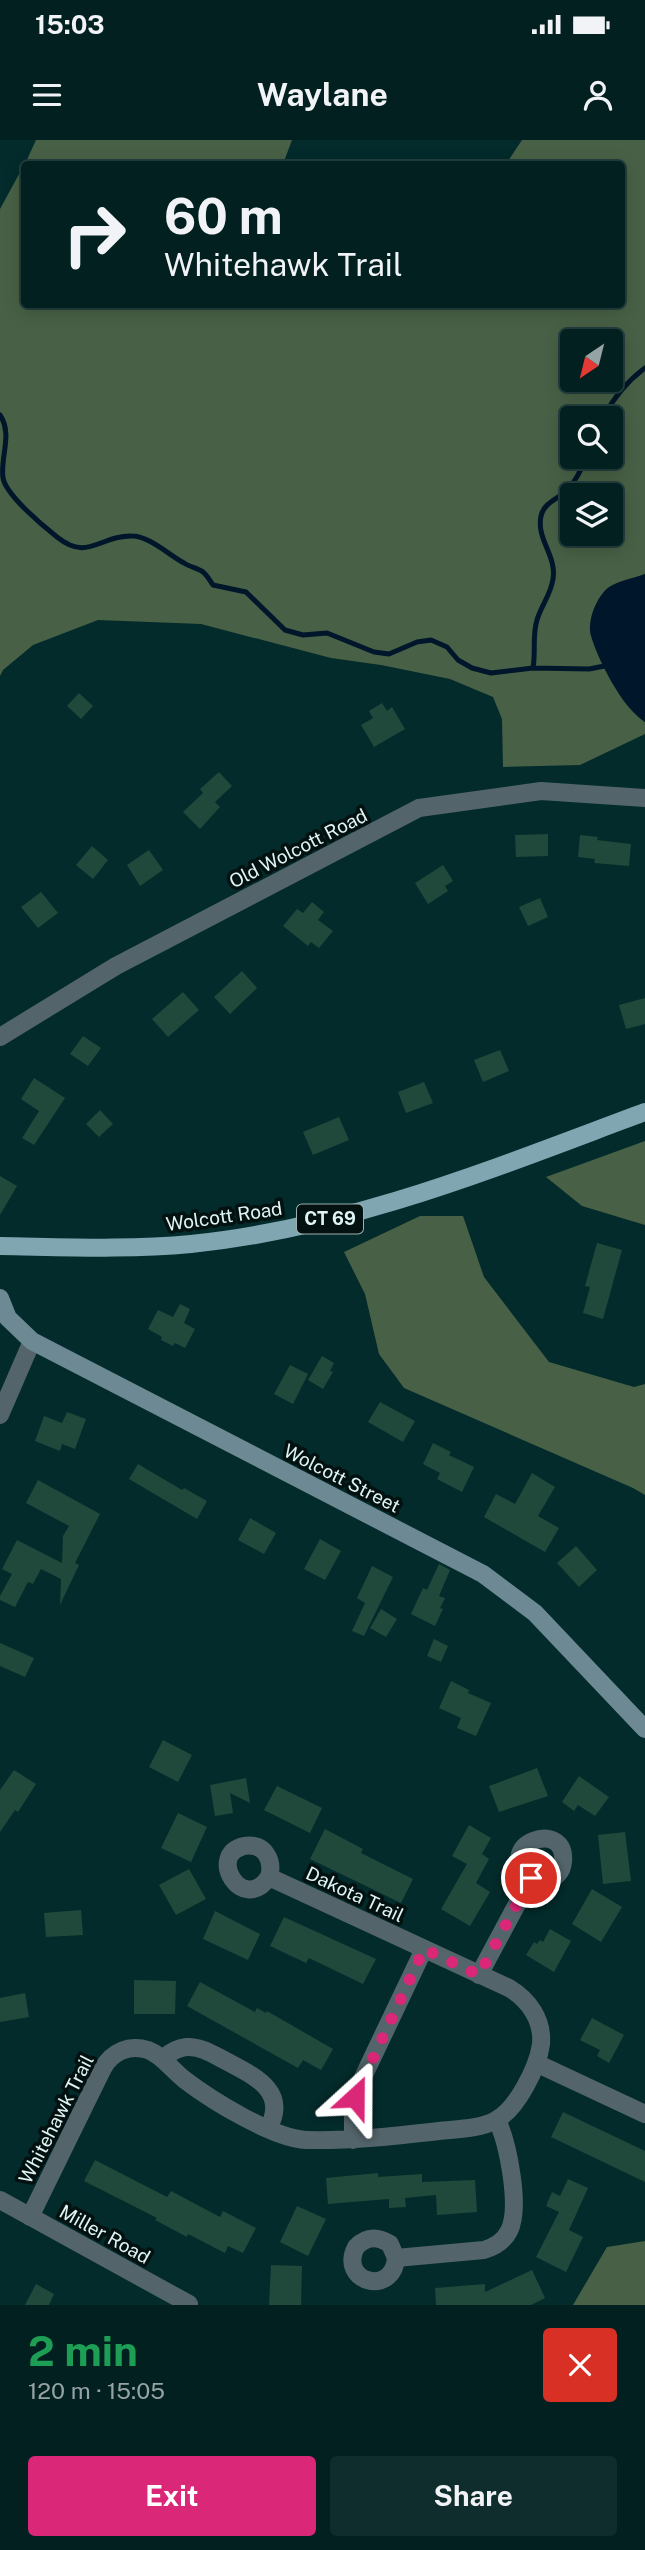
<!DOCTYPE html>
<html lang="en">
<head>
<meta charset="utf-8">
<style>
	:root { --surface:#022020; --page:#102d2d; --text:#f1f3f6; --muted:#96a3a5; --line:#233e3e; --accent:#db2777 }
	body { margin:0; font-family:"Public Sans",sans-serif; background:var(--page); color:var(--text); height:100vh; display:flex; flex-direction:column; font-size:26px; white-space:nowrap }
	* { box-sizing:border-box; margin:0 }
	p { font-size:23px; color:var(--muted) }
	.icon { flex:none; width:38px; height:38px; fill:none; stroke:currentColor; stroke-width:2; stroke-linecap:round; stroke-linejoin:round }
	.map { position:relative; height:2165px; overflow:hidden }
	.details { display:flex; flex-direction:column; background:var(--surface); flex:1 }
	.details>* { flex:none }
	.top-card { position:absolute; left:21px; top:21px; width:604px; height:147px; border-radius:7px; box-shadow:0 4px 18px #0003,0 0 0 2px var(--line); background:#022020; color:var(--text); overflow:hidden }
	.needle { width:46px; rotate:215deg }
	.buttons { position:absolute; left:560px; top:189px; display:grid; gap:14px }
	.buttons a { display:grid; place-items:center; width:63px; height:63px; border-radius:7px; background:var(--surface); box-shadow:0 4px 18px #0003,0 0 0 2px var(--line); font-size:35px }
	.pin { position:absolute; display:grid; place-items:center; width:60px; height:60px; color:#fff; margin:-30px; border:4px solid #fff; border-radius:50%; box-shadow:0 2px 7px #0007 }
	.me { position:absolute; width:77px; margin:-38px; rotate:24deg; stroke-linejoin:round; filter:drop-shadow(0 0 5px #0008) }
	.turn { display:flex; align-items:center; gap:24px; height:147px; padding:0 28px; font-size:32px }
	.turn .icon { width:91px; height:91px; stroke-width:2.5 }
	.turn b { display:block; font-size:49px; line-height:60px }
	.round { display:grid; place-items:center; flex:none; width:74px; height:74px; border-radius:7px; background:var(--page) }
	.summary { display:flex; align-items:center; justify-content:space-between; height:119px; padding:0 28px }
	h1 { font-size:42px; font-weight:700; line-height:52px; color:#1e9e55 }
	.primary-button { display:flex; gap:14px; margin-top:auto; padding:14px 28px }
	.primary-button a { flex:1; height:80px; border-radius:7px; background:var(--accent); color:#fff; font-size:28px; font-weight:700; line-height:80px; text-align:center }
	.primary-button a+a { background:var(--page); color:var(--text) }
	.status { display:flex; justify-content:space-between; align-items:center; height:49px; padding:0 35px; background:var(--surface); direction:ltr }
	.status svg { height:19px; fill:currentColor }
	header { display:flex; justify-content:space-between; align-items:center; height:91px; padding:0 28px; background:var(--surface); font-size:32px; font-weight:700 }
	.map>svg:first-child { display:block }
	.forest { fill:#486146; fill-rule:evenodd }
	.water { fill:#00162b }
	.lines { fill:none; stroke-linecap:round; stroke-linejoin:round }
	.stream { stroke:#00162b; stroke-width:5 }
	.building { fill:#20493b }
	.street { stroke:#53656b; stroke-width:18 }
	.secondary { stroke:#6d8993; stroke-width:18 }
	.primary { stroke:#80a6b2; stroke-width:18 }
	.route { stroke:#db2777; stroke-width:12; stroke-dasharray:0 21.6 }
	.labels { text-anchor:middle; stroke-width:7; stroke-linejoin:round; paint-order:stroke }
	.shield { fill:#031111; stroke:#9eb0b0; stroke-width:2 }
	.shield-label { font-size:18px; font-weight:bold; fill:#e0f4f4 }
	.street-label { font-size:19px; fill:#e0f4f4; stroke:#031111 }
</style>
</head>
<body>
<div class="status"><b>15:03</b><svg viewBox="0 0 49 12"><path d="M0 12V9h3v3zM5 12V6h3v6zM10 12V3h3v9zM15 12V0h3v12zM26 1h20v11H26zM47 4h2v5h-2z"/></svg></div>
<header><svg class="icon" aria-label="menu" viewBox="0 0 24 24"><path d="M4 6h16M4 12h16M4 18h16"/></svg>Waylane<svg class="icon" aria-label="person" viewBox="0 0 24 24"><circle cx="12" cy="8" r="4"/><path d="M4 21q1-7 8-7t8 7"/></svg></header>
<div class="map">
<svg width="645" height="2165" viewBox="0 0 645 2165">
	<rect width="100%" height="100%" fill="#032b2b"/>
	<path class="forest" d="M36 0H292L283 24H25Z
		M522 0H645V434L609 448 591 494C605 525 616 562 645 582V594L580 625 503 627 502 579 493 557 450 539 381 525 331 518 201 484 98 480 33 505 3 530 0 536V69L24 25V164H621V24H506ZM572 201H611V240H572ZM572 278H611V317H572ZM572 355H611V394H572Z
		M645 1001V1085L582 1066 546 1037Z
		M420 1076H463L484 1137 549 1222 634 1247 645 1244V1355L633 1348 404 1248 379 1214 365 1154 344 1112Z
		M645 2101V2165H573L607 2107Z"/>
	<path class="water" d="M645 434V582C622 566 599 523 591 496 587 481 596 457 609 447 618 441 634 438 645 434Z"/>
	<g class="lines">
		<path class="stream" d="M0 275C13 294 0 317 3 338 6 355 43 386 57 397 88 422 100 395 132 396 149 396 169 415 184 423 190 427 198 428 203 432 207 435 210 441 213 445L246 452 285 490 303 495 327 493 374 512 389 514 417 502 431 500 447 507 458 520 472 528 491 533 533 528 589 529 610 525
			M603 278C614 257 626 242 645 228
			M533 528C536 511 532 496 537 480 541 466 551 454 553 439 557 416 536 399 541 376 544 362 559 359 567 350 577 340 581 329 586 317"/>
	</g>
	<path class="building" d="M79 553 93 566 81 579 67 566Z
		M382 563 387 571 392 567 405 589 374 607 361 585 373 578 369 571Z
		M219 632 232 646 215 662 220 667 200 689 183 672 203 653 200 649Z
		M548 694V716L516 717 515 695Z
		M580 695 598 697 597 700 631 704 629 726 594 723 595 719 578 717Z
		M92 706 108 720 93 739 76 725Z
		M149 710 163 730 140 746 127 725Z
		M443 725 453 741 445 746 448 751 428 764 415 743Z
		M41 752 58 773 38 788 21 767Z
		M540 758 548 777 528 786 519 767Z
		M312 762 324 772 318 780 333 791 319 808 311 802 308 806 283 786 297 769 303 773Z
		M242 831 257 848 230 874 214 857Z
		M183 852 199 870 168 897 152 879Z
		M645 858V884L626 889 619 865Z
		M83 896 101 908 88 926 70 914Z
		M500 910 509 931 483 942 474 920Z
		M34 938 65 958 34 1005 22 998 39 971 21 959Z
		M424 942 433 963 406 973 398 952Z
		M100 970 113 984 99 997 86 984Z
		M339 977 349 1000 313 1015 303 992Z
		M0 1036 17 1046 0 1075Z
		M597 1103 622 1110 603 1179 583 1173 590 1147 585 1146Z
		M180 1164 190 1169 184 1183 195 1189 185 1208 175 1203 173 1206 161 1200 162 1197 148 1189 158 1170 173 1177Z
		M322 1216 334 1223 330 1231 333 1232 323 1249 308 1240Z
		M290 1225 308 1234 293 1264 274 1254Z
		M380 1262 415 1281 403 1302 368 1282Z
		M67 1272 86 1279 75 1309 62 1304 60 1311 35 1301 44 1276 62 1283Z
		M433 1303 451 1312 449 1315 474 1327 462 1352 437 1339 440 1333 423 1324Z
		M138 1324 182 1350 184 1348 207 1361 197 1379 129 1339Z
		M532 1333 555 1347 538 1376 559 1388 545 1412 484 1377 496 1354 515 1364Z
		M38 1340 100 1374 75 1423 79 1425 60 1465 61 1439 41 1429 33 1444 28 1442 15 1467 0 1460V1456L12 1434 2 1429 17 1400 62 1423 63 1396 69 1386 26 1363Z
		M250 1378 276 1393 264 1414 238 1400Z
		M320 1399 341 1411 325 1440 304 1429Z
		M576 1406 597 1430 579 1447 557 1423Z
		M439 1424 450 1430 439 1456 445 1458 440 1468 443 1469 435 1486 411 1474 423 1448 427 1450Z
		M372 1426 393 1437 364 1496 352 1491 365 1463 357 1458Z
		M381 1469 397 1479 386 1497 370 1488Z
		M434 1499 448 1506 441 1522 427 1516Z
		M0 1503 34 1518 25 1537 0 1526Z
		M451 1541 469 1550 468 1553 491 1563 476 1596 457 1588 461 1578 439 1568Z
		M163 1600 192 1615 178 1642 149 1627Z
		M537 1628 548 1656 499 1672 489 1646Z
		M14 1630 36 1644 18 1672 15 1670 0 1692V1650Z
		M579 1636 609 1657 595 1676 578 1665 574 1671 562 1662Z
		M246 1638 250 1663 230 1653 233 1673 215 1676 210 1645Z
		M277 1646 322 1668 310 1693 264 1670Z
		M178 1673 207 1687 191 1722 161 1708Z
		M469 1685 491 1698 482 1714 489 1719 476 1743 490 1752 470 1786 441 1769 467 1724 452 1716Z
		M325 1689 363 1709 361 1713 413 1739 401 1763 310 1719Z
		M625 1692 631 1741 603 1744 598 1695Z
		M189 1729 206 1759 176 1775 159 1745Z
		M592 1749 622 1767 601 1802 572 1784Z
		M81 1770 83 1795 46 1797 44 1773Z
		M215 1771 260 1794 248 1820 203 1799Z
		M284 1777 376 1819 363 1844 309 1818 306 1823 270 1806Z
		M550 1789 571 1801 554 1832 526 1815 534 1802 537 1804 540 1800 543 1802Z
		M134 1840 176 1841 175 1874H134Z
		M200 1842 255 1872 257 1868 266 1873 267 1871 333 1909 321 1930 303 1920 298 1928 187 1866Z
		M25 1853 29 1877 0 1882V1858Z
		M592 1878 624 1895 609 1923 597 1916 600 1910 580 1900Z
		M563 1972 645 2011V2042L551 1997Z
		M95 2020 167 2057 171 2051 220 2077 223 2071 256 2088 243 2113 228 2106 225 2113 188 2094 187 2097 155 2080 157 2078 84 2041Z
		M378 2033V2037L422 2034V2042L475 2040 477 2072 437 2075 436 2055 405 2058 406 2067 389 2068V2059L328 2064 326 2038Z
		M568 2039 588 2048 569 2090 583 2097 566 2132 536 2117 559 2072 546 2066 552 2052 560 2056Z
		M297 2066 326 2079 308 2116 280 2102Z
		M271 2125 302 2126 301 2165H269Z
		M532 2130 545 2158 531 2165H436L435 2148 485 2144V2152Z
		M36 2144 54 2154 49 2165H25Z"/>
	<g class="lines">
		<path class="street" d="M0 897 116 826 419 668 541 651 645 658
			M0 1275 32 1201
			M479 1835 531 1738 546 1741C555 1738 562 1733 563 1722 567 1677 491 1705 531 1738
			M162 1919C169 1913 176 1908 186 1907 201 1906 214 1915 226 1921 254 1936 289 1951 268 1989
			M536 1923 645 1974
			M353 2000V1969L356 1952 424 1809
			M0 2060 189 2164
			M30 2077 103 1928C112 1912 129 1904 148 1910 162 1915 172 1930 185 1940 211 1960 274 1999 307 2000 351 2001 395 1996 439 1991 458 1989 480 1989 496 1980 517 1969 538 1927 541 1904 543 1880 529 1860 509 1848L269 1737C274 1720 264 1702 244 1706 206 1715 243 1775 269 1737
			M396 2118C393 2157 338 2142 356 2107 367 2096 377 2096 390 2104L396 2118 484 2110C494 2107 504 2101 509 2091 521 2068 508 2003 497 1980"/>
		<path class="secondary" d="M0 1158 8 1178 32 1201 483 1434 535 1473 645 1589"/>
		<path class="primary" d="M0 1106C64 1107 128 1110 191 1104 350 1088 497 1027 645 972"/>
	</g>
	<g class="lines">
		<path class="route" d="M355 1957 424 1809 479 1835 531 1738"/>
	</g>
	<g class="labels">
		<rect class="shield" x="297" y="1064.5" width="66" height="29" rx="5"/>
		<g class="shield-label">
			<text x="330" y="1085">CT 69</text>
		</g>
		<g class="street-label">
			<text transform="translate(298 708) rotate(-27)" y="7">Old Wolcott Road</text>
			<text transform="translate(224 1076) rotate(-8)" y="7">Wolcott Road</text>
			<text transform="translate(342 1338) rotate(27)" y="7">Wolcott Street</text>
			<text transform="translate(355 1754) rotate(25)" y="7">Dakota Trail</text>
			<text transform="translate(56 1979) rotate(-63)" y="7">Whitehawk Trail</text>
			<text transform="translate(105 2094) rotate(29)" y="7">Miller Road</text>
		</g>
	</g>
</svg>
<div class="buttons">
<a><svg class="needle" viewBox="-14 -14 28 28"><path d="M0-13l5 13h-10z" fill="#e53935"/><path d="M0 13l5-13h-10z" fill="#96a3a5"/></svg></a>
<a><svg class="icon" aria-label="search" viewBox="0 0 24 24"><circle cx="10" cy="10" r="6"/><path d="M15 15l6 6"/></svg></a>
<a><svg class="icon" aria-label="layers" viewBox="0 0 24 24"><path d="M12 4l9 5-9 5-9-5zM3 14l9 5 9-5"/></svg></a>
</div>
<div class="pin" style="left:531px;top:1738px;background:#d93025"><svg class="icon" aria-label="arrive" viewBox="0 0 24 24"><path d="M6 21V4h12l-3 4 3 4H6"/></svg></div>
<svg class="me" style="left:355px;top:1957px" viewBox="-20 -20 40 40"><path d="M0-17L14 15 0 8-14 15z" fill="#db2777" stroke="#fff" stroke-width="4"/></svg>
<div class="top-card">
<div class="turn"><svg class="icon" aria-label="right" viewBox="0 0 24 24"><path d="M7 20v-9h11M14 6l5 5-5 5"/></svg><div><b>60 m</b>Whitehawk Trail</div></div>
</div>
</div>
<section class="details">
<div class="summary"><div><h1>2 min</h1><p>120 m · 15:05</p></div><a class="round" style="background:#d93025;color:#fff"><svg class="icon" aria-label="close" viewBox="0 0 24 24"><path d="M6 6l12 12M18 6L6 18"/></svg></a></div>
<div class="primary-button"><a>Exit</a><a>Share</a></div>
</section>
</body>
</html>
